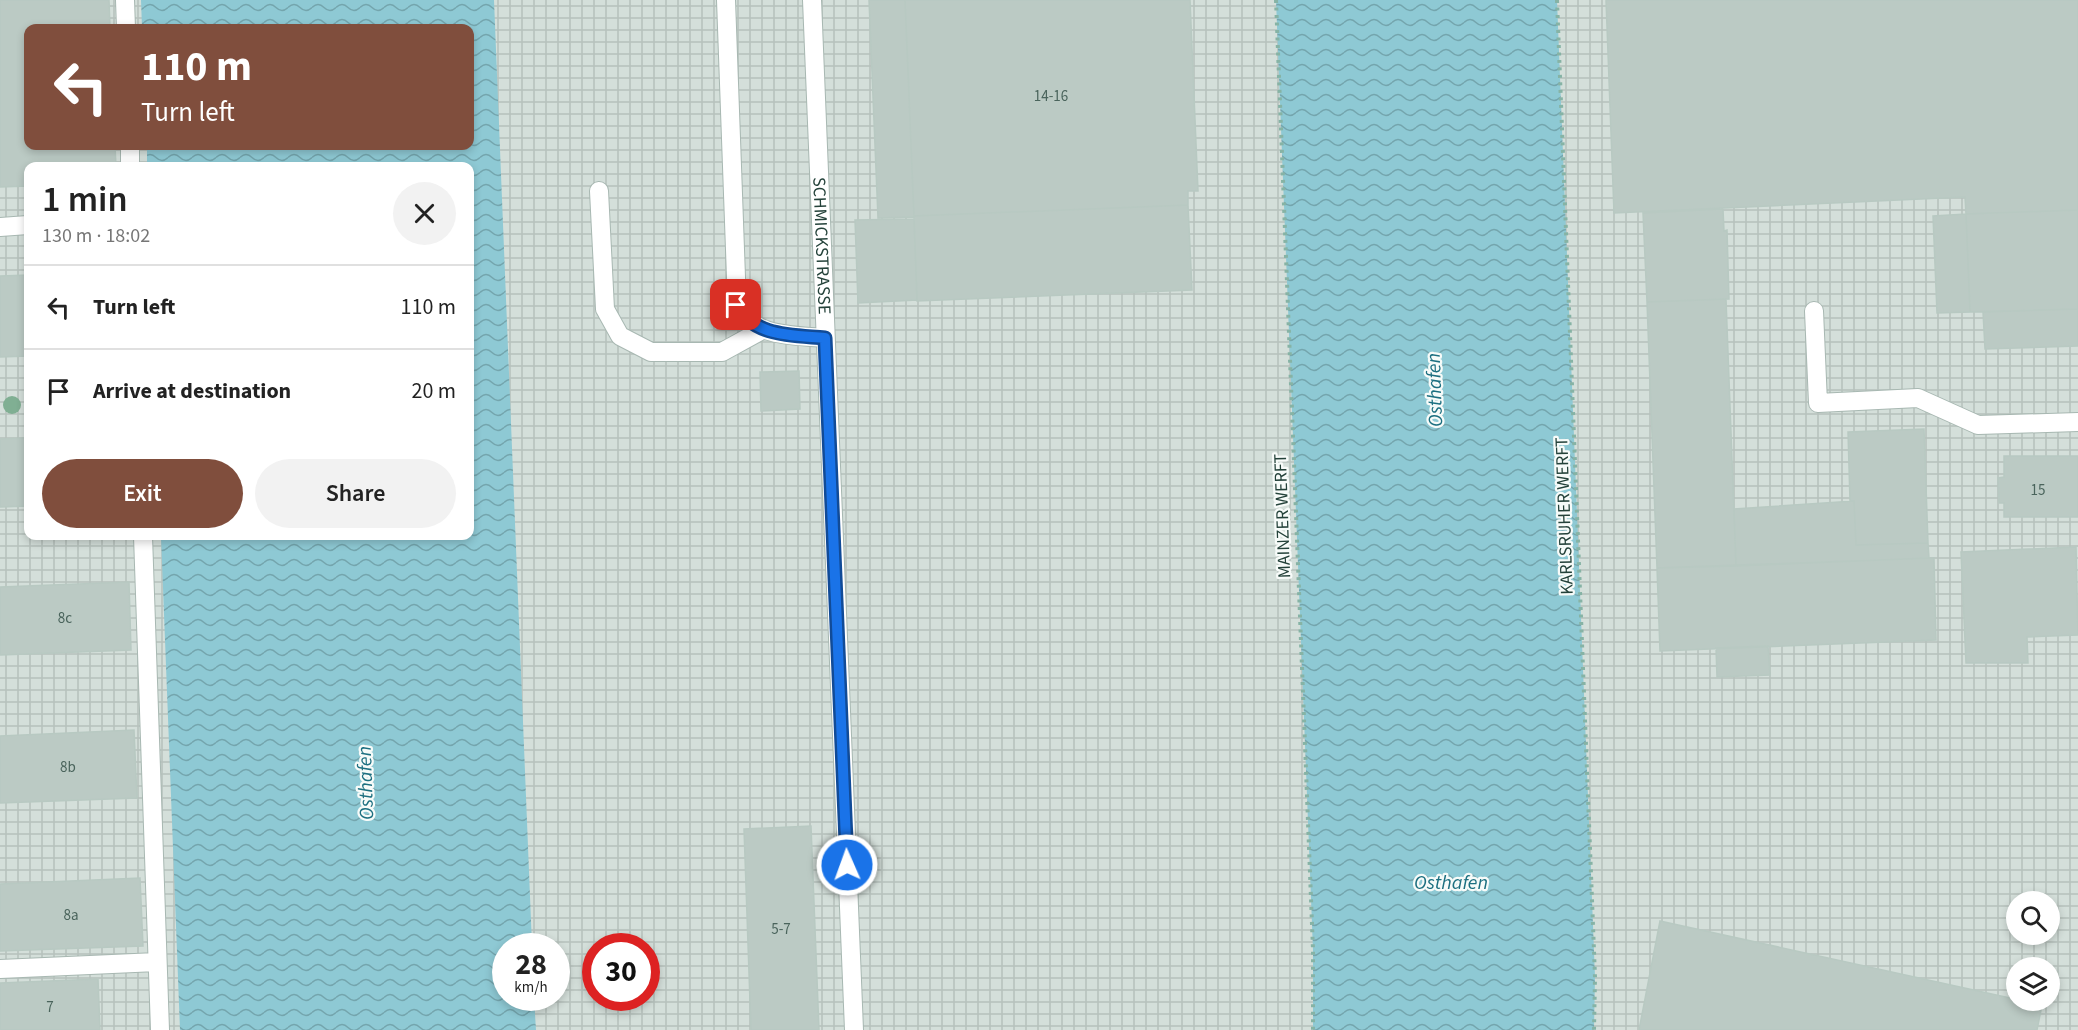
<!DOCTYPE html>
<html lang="en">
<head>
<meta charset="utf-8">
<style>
	:root { --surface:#fff; --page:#f2f2f2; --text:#222; --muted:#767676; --line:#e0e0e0; --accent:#804e3d }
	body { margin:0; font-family:"Source Sans 3",sans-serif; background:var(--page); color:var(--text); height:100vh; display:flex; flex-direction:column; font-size:22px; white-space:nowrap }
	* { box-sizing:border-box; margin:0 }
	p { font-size:20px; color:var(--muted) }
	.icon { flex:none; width:33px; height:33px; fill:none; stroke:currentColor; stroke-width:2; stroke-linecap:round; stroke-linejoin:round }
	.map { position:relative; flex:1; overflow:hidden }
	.side { position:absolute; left:24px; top:162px; width:450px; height:378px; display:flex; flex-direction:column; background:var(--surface); border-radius:12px; box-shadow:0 3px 9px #0003 }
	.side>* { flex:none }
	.top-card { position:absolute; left:24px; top:24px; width:450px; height:126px; border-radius:12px; box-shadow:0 3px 9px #0003; background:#804e3d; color:#fff; overflow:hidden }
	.tools { position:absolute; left:2006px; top:891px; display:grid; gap:12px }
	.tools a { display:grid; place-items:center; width:54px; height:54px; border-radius:50%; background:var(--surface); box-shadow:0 3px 9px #0003; font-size:30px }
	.speed { position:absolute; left:492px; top:933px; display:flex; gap:12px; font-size:30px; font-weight:700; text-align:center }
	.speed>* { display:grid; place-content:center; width:78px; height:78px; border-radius:50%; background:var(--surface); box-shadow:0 3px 9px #0003; line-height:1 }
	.speed small { font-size:15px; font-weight:400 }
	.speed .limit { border:9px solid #d22; background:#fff; color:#111 }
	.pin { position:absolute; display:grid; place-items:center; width:51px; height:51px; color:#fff; margin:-26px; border-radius:12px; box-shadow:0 3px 9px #0006 }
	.me { position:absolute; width:66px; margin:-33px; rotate:358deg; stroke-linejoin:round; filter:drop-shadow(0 0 4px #0008) }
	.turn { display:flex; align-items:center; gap:21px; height:126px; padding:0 18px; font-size:27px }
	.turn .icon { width:78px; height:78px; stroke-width:2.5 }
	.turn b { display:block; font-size:42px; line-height:51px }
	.round { display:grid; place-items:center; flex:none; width:63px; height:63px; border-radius:32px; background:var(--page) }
	.overview { display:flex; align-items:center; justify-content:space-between; height:102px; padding:0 18px }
	h1 { font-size:36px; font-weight:600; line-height:45px }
	.button { display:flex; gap:12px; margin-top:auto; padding:12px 18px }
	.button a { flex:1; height:69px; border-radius:36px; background:var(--accent); color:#fff; font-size:24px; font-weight:600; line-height:69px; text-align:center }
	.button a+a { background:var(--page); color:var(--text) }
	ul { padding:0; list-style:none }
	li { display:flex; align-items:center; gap:18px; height:84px; padding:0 18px; border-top:2px solid var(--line) }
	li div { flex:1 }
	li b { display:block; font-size:22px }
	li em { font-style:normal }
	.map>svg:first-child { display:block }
	.industrial { fill:url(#industrial-grid); fill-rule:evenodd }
	.water { fill:url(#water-waves) }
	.building { fill:#bbcac4; stroke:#b8c9c2; stroke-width:1.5 }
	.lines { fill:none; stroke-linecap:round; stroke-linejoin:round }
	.lane-casing { stroke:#a8b8b2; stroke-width:20 }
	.street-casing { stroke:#a8b8b2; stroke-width:20 }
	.path { stroke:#86b3a5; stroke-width:4; stroke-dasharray:3 4.5; stroke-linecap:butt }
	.lane { stroke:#fff; stroke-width:18 }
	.street { stroke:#fff; stroke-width:18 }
	.tree { fill:#80af93 }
	.route-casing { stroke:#114b97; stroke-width:15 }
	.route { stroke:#1a73e8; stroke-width:10 }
	.labels { text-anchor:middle; stroke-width:4.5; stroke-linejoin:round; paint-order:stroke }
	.number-label { font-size:15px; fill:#4a645c }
	.street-label { font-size:18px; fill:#24423a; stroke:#f7fbf9 }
	.water-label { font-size:20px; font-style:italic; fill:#1c6f80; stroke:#f7fbf9 }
</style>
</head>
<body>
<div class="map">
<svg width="2078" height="1030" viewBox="0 0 2078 1030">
	<defs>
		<pattern id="industrial-grid" width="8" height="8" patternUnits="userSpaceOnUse" patternTransform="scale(1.5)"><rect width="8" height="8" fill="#d4dfda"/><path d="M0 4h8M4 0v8" fill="none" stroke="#b6c1bc"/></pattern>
		<pattern id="water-waves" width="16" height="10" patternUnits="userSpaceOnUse" patternTransform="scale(1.5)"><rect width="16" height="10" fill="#8ec9d4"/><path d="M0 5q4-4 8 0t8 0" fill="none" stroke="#74a5ad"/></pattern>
	</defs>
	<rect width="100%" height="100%" fill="#e6efeb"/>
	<path class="industrial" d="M0 0H2078V1030H0ZM28 28H470V146H28ZM28 166H470V536H28ZM2016 902H2049V934H2016ZM506 946H556V998H506ZM596 946H646V998H596ZM2016 968H2049V1000H2016Z"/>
	<path class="water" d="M141 0H494L532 946H506V998H534L536 1030H180L161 536H470V166H147V146H470V28H142Z
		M1276 0H1557L1595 977 1594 1030H1313V950Z"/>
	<path class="building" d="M0 0H109L110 28H28V146H115L116 166H28V186L0 187Z
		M869 0H905L914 217 878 218Z
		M905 0H1190L1198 191H1188V205L914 216Z
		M1606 0H2078V210L1966 214 1965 197 1614 213Z
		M1188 205 1192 290 917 301 914 216Z
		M1723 209 1724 231 1727 230 1729 299 1647 302 1643 213Z
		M2078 210V309L1970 312 1966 214Z
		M1966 214 1970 312 1937 313 1933 216Z
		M914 219 917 300 858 303 855 220Z
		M28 275V356L0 357V276Z
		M1726 299 1736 566 1657 568 1647 302Z
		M2078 309V346L1985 349 1983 312Z
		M799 371 800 409 761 411 760 372Z
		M1924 429 1928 543 1856 545 1854 501H1850L1848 432Z
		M28 438V506L0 507V439Z
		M2004 456H2078V517H2004V503H1999L1998 478 2004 477Z
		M1854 501 1856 545 1928 543 1929 558 1736 566 1734 509Z
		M2076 547 2078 635 2027 637 2028 663H1966L1961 552Z
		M1934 558 1936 640 1660 651 1657 568Z
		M129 582 131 650 0 655V587Z
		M1768 646 1770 675 1717 677 1716 648Z
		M134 730 137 798 0 803V736Z
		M811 826 819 1030H751L744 829Z
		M140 878 143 946 0 951V884Z
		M1660 921 2042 1005 2037 1030H1639Z
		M98 979 100 1030H0V983Z"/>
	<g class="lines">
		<defs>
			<path id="lane" d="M125 0 126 28
				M726 0 737 305C754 338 792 335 825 338
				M130 146V166
				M599 191 605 309 620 336 651 352H722L764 329
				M0 227 28 225
				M1814 311 1818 403 1918 398 1978 425 2078 422
				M143 536 160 1030
				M0 969 157 962"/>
			<g id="street">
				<path id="s1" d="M812 0 854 1030"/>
			</g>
		</defs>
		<use href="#lane" class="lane-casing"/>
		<use href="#street" class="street-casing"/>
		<path class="path" d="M1276 0 1313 950V1030
			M1557 0 1595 977 1594 1030"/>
		<use href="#lane" class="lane"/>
		<use href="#street" class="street"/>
	</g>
	<circle class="tree" cx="12" cy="405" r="9"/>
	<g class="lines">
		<defs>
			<path id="route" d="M736 305C754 337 792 335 825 338L847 865"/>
		</defs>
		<use href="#route" class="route-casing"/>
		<use href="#route" class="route"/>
	</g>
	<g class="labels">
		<g class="number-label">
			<text x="1051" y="101">14-16</text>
			<text x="2038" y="495">15</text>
			<text x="65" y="623">8c</text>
			<text x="68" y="772">8b</text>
			<text x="71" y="920">8a</text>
			<text x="781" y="934">5-7</text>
			<text x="50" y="1012">7</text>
		</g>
		<g class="street-label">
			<text dy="6" stroke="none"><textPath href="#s1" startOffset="246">SCHMICKSTRASSE</textPath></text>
			<text transform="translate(1282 516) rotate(-92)" y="6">MAINZER WERFT</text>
			<text transform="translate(1564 516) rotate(-92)" y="6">KARLSRUHER WERFT</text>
		</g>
		<g class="water-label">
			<text transform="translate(1434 390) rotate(-92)" y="7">Osthafen</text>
			<text transform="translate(365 783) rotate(-92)" y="7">Osthafen</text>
			<text x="1451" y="889">Osthafen</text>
		</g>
	</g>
</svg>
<div class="tools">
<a><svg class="icon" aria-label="search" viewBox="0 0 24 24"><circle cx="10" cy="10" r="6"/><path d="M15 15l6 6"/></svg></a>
<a><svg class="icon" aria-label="layers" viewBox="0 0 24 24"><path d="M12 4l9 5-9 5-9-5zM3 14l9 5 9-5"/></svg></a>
</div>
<div class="speed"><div>28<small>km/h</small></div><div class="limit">30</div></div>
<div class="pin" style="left:736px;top:305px;background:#d93025"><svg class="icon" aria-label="arrive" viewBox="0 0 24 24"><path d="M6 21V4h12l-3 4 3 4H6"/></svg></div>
<svg class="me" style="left:847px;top:865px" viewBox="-20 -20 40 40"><circle r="17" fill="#1a73e8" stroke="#fff" stroke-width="3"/><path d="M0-11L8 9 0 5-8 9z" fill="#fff"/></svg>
<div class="top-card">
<div class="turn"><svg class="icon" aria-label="left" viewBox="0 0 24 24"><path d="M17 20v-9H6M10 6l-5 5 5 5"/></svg><div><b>110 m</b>Turn left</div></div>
</div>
<section class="side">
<div class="overview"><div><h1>1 min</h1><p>130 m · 18:02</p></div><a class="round"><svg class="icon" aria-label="close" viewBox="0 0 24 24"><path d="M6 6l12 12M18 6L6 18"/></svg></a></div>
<ul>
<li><svg class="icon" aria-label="left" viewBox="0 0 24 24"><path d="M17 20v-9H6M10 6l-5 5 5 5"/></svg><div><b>Turn left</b></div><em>110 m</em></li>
<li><svg class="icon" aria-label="arrive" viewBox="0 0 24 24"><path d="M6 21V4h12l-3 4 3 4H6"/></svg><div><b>Arrive at destination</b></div><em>20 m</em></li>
</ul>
<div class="button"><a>Exit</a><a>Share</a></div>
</section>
</div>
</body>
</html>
